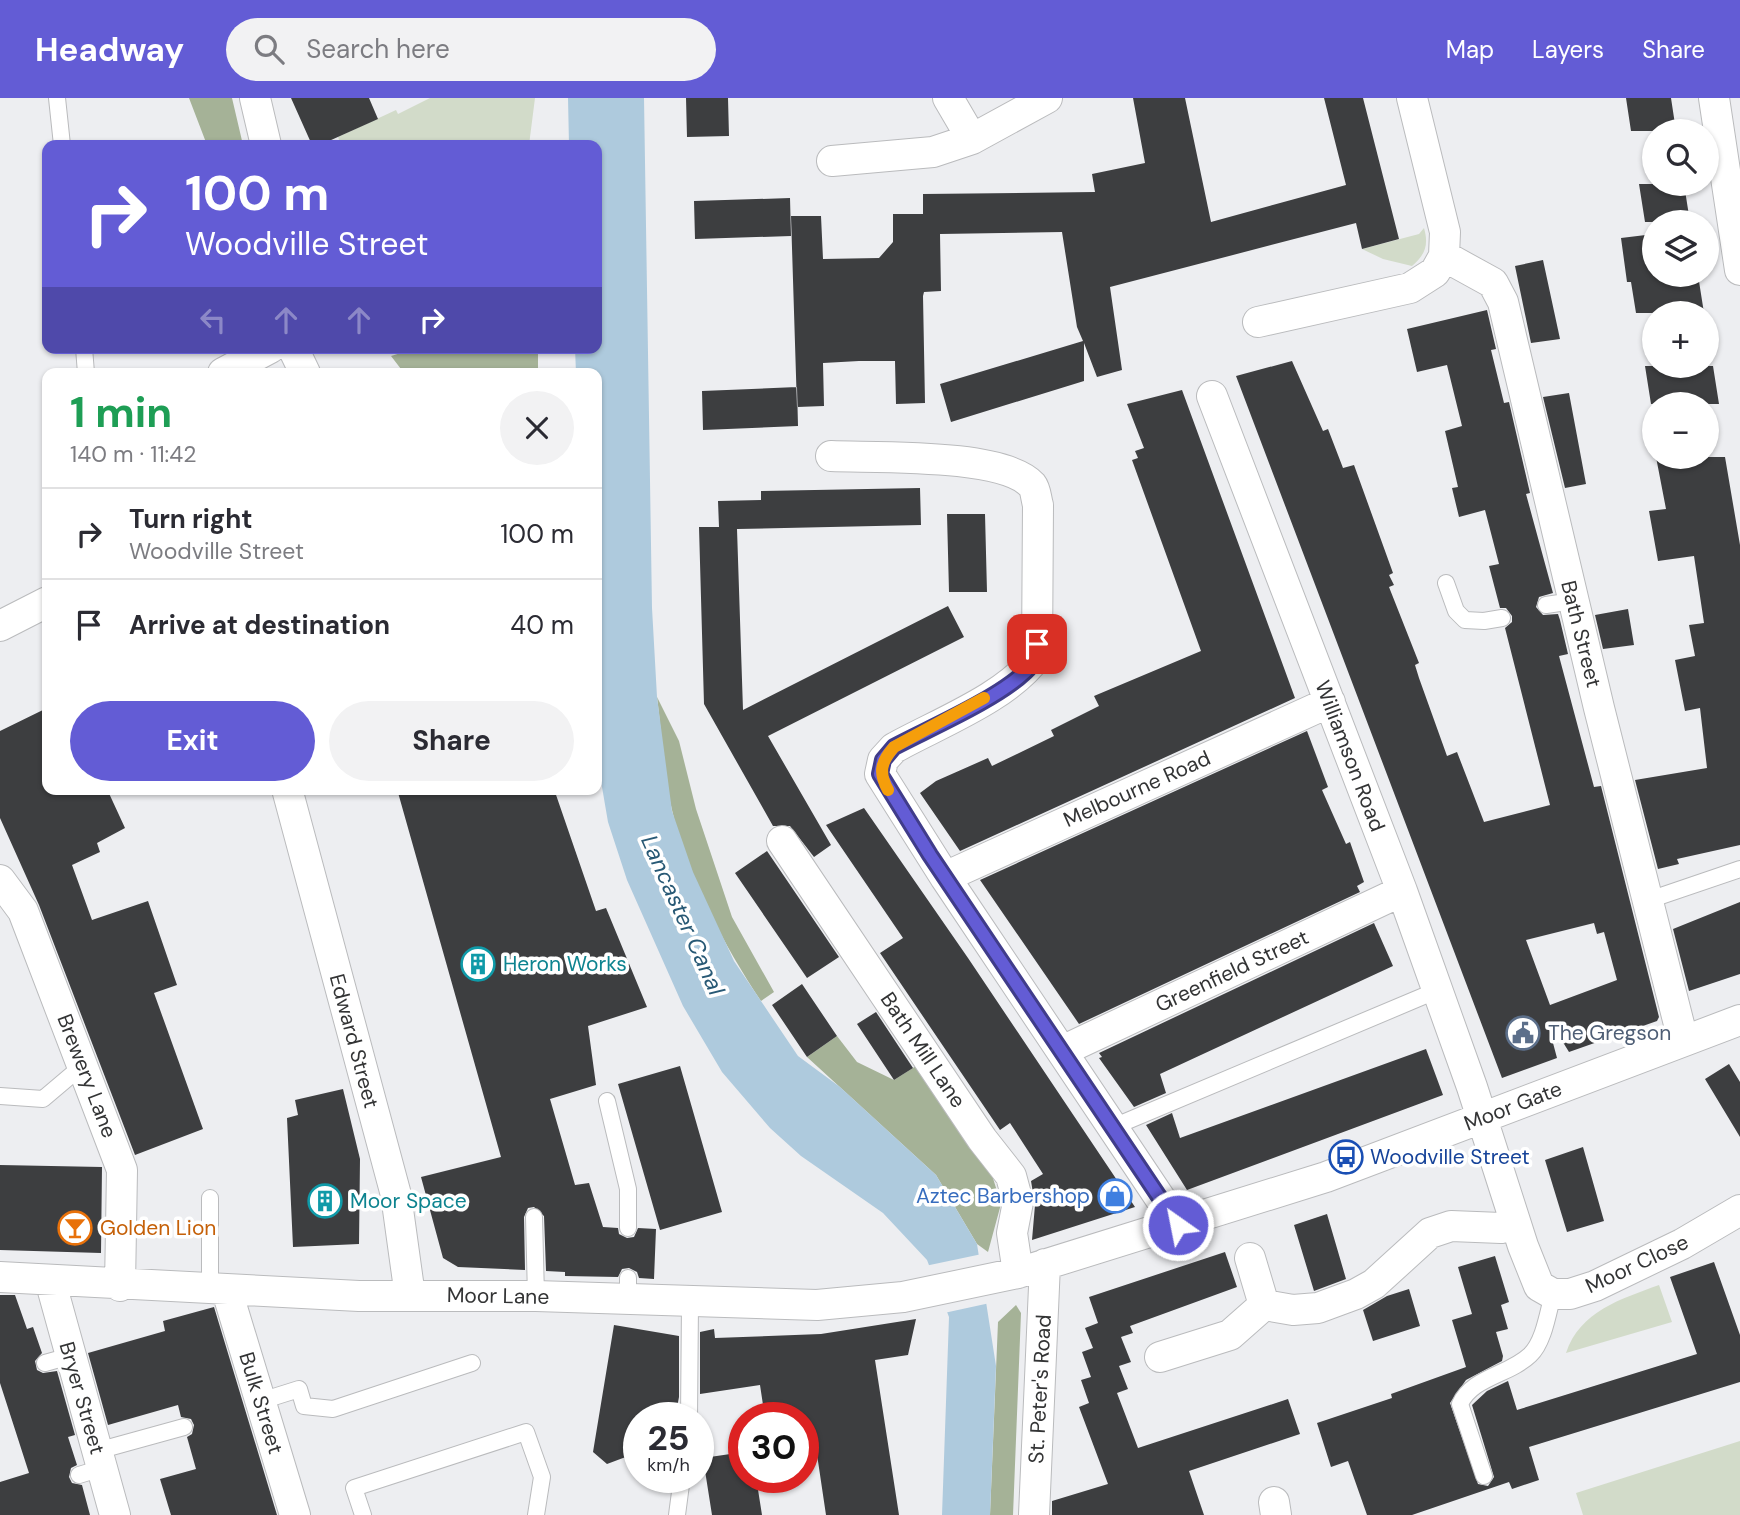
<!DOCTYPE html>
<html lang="en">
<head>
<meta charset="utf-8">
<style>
	:root { --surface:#fff; --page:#f2f2f3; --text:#2b2b33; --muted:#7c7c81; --line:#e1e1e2; --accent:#635cd5 }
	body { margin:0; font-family:"DM Sans",sans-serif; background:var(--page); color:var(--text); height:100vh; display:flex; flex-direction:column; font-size:26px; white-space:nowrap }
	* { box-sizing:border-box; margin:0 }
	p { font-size:23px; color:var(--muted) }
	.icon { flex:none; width:38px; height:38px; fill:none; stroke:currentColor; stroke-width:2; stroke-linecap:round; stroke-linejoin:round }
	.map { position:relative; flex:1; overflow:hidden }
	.side { position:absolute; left:42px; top:270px; width:560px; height:427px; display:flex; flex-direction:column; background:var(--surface); border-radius:14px; box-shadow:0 2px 5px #0004 }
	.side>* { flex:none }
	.hud { position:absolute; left:42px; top:42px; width:560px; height:214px; border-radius:14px; box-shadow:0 2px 5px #0004; background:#635cd5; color:#fff; overflow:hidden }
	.tools { position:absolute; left:1642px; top:21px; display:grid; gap:14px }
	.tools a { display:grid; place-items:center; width:77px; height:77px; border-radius:50%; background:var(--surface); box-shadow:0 2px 5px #0004; font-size:35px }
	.speed { position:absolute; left:623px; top:1304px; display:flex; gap:14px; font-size:35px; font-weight:700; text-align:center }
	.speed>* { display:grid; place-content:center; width:91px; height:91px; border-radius:50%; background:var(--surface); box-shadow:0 2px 5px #0004; line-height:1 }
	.speed small { font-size:18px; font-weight:400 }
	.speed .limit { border:10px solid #d22; background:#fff; color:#111 }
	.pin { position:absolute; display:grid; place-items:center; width:60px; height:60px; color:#fff; margin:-30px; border-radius:14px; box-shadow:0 4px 10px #0006 }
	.me { position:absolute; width:77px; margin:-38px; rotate:327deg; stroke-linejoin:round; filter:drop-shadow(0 0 5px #0008) }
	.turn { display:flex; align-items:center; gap:24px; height:147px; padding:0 28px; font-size:32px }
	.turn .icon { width:91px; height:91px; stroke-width:2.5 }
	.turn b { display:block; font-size:49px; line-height:60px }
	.lanes { display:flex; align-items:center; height:66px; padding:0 28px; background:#0003; justify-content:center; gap:35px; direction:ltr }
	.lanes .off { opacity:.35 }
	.round { display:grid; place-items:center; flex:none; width:74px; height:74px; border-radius:37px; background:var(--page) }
	.head { display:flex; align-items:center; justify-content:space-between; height:119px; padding:0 28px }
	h1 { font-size:42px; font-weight:700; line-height:52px; color:#1e9e55 }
	.cta { display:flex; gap:14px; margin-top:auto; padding:14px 28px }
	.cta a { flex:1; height:80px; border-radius:42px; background:var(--accent); color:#fff; font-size:28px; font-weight:700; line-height:80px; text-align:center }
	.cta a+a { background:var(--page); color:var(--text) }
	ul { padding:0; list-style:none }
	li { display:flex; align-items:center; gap:21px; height:91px; padding:0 28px; border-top:2px solid var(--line) }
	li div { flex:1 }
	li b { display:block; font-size:26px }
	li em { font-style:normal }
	header { display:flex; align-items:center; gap:42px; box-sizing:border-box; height:98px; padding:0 35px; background:var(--accent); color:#fff }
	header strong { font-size:33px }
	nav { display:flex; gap:38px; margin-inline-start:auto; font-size:24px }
	.search { width:490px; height:63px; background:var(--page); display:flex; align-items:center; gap:18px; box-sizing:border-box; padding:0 24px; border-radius:38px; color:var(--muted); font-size:26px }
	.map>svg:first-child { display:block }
	.green { fill:#d2dbc9 }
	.forest { fill:#a5b297 }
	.water { fill:#aecadd }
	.pier { fill:#edeef1 }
	.building { fill:#3d3e40; fill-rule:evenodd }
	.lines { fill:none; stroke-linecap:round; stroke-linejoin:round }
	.lane-casing { stroke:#babbbd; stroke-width:18 }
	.street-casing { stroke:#babbbd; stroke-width:32 }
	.lane { stroke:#fff; stroke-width:16 }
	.street { stroke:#fff; stroke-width:30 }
	.route-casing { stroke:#403c8a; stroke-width:18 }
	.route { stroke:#635cd5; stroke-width:12 }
	.slow { stroke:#f59e0b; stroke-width:12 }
	.labels { text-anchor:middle; stroke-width:7; stroke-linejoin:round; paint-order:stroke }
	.street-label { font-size:21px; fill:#333435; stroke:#fff }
	.culture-label { font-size:21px; fill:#0d838f; stroke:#fff; text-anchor:start }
	.service-label { font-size:21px; fill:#4e5e75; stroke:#fff; text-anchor:start }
	.transit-label { font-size:21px; fill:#164399; stroke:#fff; text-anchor:start }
	.shop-label { font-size:21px; fill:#366cbe; stroke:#fff; text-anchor:end }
	.food-label { font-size:21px; fill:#c56008; stroke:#fff; text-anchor:start }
	.water-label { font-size:23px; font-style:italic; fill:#285975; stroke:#fff }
</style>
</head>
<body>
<header>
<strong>Headway</strong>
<div class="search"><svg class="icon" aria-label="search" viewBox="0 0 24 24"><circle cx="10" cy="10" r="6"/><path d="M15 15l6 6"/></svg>Search here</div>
<nav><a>Map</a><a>Layers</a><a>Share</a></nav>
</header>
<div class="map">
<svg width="1740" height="1417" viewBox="0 0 1740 1417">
	<rect width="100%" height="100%" fill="#edeef1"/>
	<path class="green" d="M430 0H535L529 47H341L338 39 396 12 398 16Z
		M1424 130C1429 147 1425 157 1412 168L1383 161 1362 151 1419 136Z
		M1659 1187 1672 1224 1566 1255C1580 1213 1621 1201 1659 1187Z
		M1740 1343V1417H1583L1576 1395Z"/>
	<path class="forest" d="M189 0H232L243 47H207Z
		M417 250H538V275H404L391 258Z
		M657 599 679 643 696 711 732 819 774 894 761 903C725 849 686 776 672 712 663 676 662 636 657 599Z
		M837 938 857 964 894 982 916 968 992 1077 1001 1106 988 1154 977 1146 936 1077 807 959Z
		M1016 1207 1021 1215 1013 1417H990L998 1224Z"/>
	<path class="water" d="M568 0H644L652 510 657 599 672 713 693 774 734 863 798 958 840 989 936 1077 977 1146 996 1268 990 1417H942L949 1219 927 1162 883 1115 801 1058 770 1030 722 974 683 908 627 782 608 724 597 660V275H576L575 250H597V47H569Z"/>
	<path class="pier" d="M982 1156 990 1205 944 1215 925 1168Z"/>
	<path class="building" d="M291 0H369L378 21 320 47H312Z
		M686 0H728L729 38 687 39Z
		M1133 0H1185L1211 124 1346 87 1324 0H1363L1399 141 1362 151 1356 125 1110 189 1122 272 1097 279 1084 245V283L951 324 940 286 1083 243 1077 229 1062 134 940 136 941 193 924 194 923 198 925 305 896 306 895 263H859L823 265 824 308 797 309 791 118H821L823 161 879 160 893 144V116H923V96L1095 94 1092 76 1145 65Z
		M1626 0H1671L1676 33H1631Z
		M1639 86H1684L1690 124H1645Z
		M790 100 791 138 695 141 694 103Z
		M1654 136V177H1698L1704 215H1636L1631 184H1627L1621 140Z
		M1543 162 1560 241 1531 245 1515 168Z
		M1487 212 1496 251 1491 252 1504 305 1509 304 1530 395 1526 396 1553 495 1539 499 1536 509 1543 517 1558 516 1560 522 1568 556 1559 558 1594 689 1601 688 1659 919 1657 923 1569 954 1553 928 1549 930 1557 960 1502 980 1236 278 1292 263 1323 333 1328 331 1343 370 1354 367 1393 475 1389 477 1394 487 1389 489 1419 565 1415 567 1419 580 1447 658 1457 654 1484 724 1550 707 1505 530 1512 524V518L1506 510H1500L1489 468 1499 466 1485 412 1459 419 1452 390 1458 389 1445 333 1462 328 1447 267 1417 274 1407 231ZM1594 825 1597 836 1604 834 1617 882 1550 907 1526 842Z
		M1645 268H1713L1719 306H1651Z
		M797 289 798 328 703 332 702 293Z
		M1182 292 1295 600 960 753 920 695 936 683 988 660 992 668 1054 638 1051 632 1099 608 1094 598 1201 553 1132 362 1138 360 1135 353 1144 350 1127 306Z
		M1569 295 1586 386 1565 390 1543 299Z
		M1656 359H1725L1740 447V747L1677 761 1679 766 1658 771 1635 682 1707 670 1700 610 1685 613 1675 562 1695 558 1689 527 1704 525 1694 458 1658 463 1649 413 1666 411Z
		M920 390 921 427 737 431 743 612 948 508 964 539 768 638 831 747 814 759 790 728H773L704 606 699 429H719L718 403 761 402V393Z
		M947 416H985L987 494H949Z
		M1628 511 1634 547 1603 551 1595 517Z
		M47 610V691H107L125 730 97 745 100 754 72 767 92 822 148 803 177 887 154 895 203 1031 135 1057 39 807 0 720V633Z
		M1307 633 1328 689 1322 692 1346 746 1350 744 1364 784 1357 788 1360 794 1079 926 980 782Z
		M397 691H554L596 813 606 810 647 909 588 928 596 987 550 1001 575 1087 589 1085 603 1129 618 1130 619 1136 627 1140 634 1139 638 1130 656 1131 654 1181 639 1180 637 1174 629 1170 622 1171 618 1179 565 1178V1174L546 1173 544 1118 534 1109 528 1110 524 1119 525 1172 458 1169 443 1160 421 1079 501 1059Z
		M864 710 968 860 1135 1109 1032 1142 1035 1107 1031 1083 1043 1076 1010 1025 1000 1032 880 855 903 840 826 727Z
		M767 753 839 859 807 880 735 775Z
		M1740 804V876L1689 893 1673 831Z
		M1374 825 1393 868 1160 976 1166 995 1134 1009 1099 960 1102 959 1099 955Z
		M802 886 837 938 807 959 772 907Z
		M876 914 913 970 894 982 857 926Z
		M1426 951 1443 997 1187 1092 1146 1027 1172 1015 1180 1040Z
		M1729 966 1740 984V1039L1705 981Z
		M680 968 722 1114 660 1132 618 986Z
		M343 991 360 1061 359 1146 293 1149 287 1020 298 1017 295 1002Z
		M1583 1049 1604 1123 1567 1134 1545 1062Z
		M0 1067 102 1069 101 1155 0 1152Z
		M1327 1116 1346 1181 1314 1193 1294 1127Z
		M1225 1154 1237 1189 1130 1228 1133 1235 1121 1239 1131 1264 1119 1268 1128 1291 1117 1295 1138 1350 1288 1301 1300 1336 1189 1373 1204 1417H1052V1403L1108 1386 1079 1309 1089 1305 1081 1282 1091 1279 1082 1254 1093 1250 1085 1230 1098 1225 1089 1199Z
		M1495 1158 1509 1204 1501 1207 1508 1231 1496 1234 1503 1258 1502 1263 1466 1282 1450 1305 1478 1386 1488 1388 1494 1379 1472 1307 1487 1293 1508 1283 1517 1312 1697 1256 1670 1179 1714 1164 1740 1237V1284L1529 1349 1539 1382 1512 1391 1509 1384 1412 1417H1367L1348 1363 1331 1369 1317 1325 1392 1300 1391 1296 1466 1269 1452 1222 1472 1216 1458 1169Z
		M1409 1191 1420 1228 1373 1243 1363 1212 1387 1198Z
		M0 1197H15L27 1231 33 1229 42 1255 35 1263 37 1272 43 1275 57 1273 75 1337 68 1339 77 1367 71 1370 69 1379 72 1385 82 1387 90 1417H0V1384L29 1375 0 1285Z
		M214 1209 277 1417H171L160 1381 196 1371 187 1339 192 1336 194 1327 191 1321 181 1319 178 1307 108 1327 88 1255 165 1233 163 1223Z
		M916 1221 908 1257 875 1262 899 1417H826L815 1343 803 1344V1320H765L760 1287 700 1296V1234L714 1231 715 1240 821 1236Z
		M614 1227 679 1238V1299L675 1320H639V1354L607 1366 593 1354Z
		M744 1354V1379H756L762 1417H712L703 1360Z"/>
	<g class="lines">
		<defs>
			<path id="lane" d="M57 0 62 47
				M84 250 86 275
				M1446 485 1456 513 1465 522 1484 523 1502 520
				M1546 507 1573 503
				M1649 802 1740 771
				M0 998 43 1001 82 968
				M607 1003 628 1091V1130
				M1113 1029 1438 892
				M534 1119 536 1198
				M210 1192V1100
				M628 1203V1180
				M45 1265 70 1258
				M261 1303 299 1291 304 1308 333 1311 472 1265
				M689 1320 690 1205
				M97 1353 184 1329
				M79 1377 102 1370
				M1484 1378 1460 1306C1472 1279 1509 1277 1530 1257 1544 1244 1548 1214 1553 1196
				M363 1417 354 1390 526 1334 542 1379 536 1417
				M677 1417 682 1379"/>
			<path id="street" d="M255 0 266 47
				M948 0 972 41
				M1714 0 1740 172
				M832 63 933 54 972 41 1047 0
				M1444 158 1493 185 1503 204 1599 610 1683 942
				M1258 224 1410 190 1435 174 1444 158 1445 134 1412 0
				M293 250 305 275
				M223 275 270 250
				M1212 298 1402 793 1472 989 1523 1148 1539 1188 1553 1196H1570L1595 1188 1682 1146 1740 1112
				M831 358C876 360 1003 355 1032 387 1036 392 1036 401 1038 407L1037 558C1008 599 939 625 894 650L883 662 880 676 945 779 1178 1127
				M0 528 47 504
				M287 691 396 1097 410 1198
				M782 743 982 1041 1011 1078 1018 1104 1012 1135 1018 1175
				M945 779 1330 604
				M0 782 23 813 122 1072 120 1188
				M1062 953 1402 793
				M1250 1160 1264 1207
				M0 1179 359 1198H536L817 1207 903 1199 1018 1175 1326 1079 1740 922
				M50 1182 115 1417
				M227 1193 295 1417
				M1160 1259 1230 1237 1264 1207 1293 1212 1318 1210 1356 1196 1374 1186 1430 1135 1451 1128 1501 1130 1515 1126
				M1274 1404 1276 1417
				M1034 1417 1045 1166"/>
		</defs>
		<use href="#lane" class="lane-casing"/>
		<use href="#street" class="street-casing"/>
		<use href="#lane" class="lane"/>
		<use href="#street" class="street"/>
	</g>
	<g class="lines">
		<defs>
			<path id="route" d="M1037 546C1037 558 1034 566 1025 574 997 601 930 630 894 649L883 662 880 676 930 757 1178 1127"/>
		</defs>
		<use href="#route" class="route-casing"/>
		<use href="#route" class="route"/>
		<path class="slow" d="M888 692C878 674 881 664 894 649L984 600"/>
	</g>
	<defs>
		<symbol id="building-ring" viewBox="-11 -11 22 22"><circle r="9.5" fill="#fff" stroke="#0f9aa8" stroke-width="1.5"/><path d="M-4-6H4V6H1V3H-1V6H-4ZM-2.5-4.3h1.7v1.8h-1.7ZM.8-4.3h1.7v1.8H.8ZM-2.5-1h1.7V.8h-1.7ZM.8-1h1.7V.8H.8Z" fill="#0f9aa8"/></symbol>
		<symbol id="civic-ring" viewBox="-11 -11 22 22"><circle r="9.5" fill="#fff" stroke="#5c6f8a" stroke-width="1.5"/><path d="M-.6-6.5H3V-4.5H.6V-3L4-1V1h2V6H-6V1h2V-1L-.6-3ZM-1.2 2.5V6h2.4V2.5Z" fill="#5c6f8a"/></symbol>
		<symbol id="bus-ring" viewBox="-11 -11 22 22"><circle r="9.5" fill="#fff" stroke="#1a4fb4" stroke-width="1.5"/><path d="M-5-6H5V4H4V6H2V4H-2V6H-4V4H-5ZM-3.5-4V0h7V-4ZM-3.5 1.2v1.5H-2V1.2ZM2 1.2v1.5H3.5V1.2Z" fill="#1a4fb4"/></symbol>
		<symbol id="shop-ring" viewBox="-11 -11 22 22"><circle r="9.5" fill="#fff" stroke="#3f7fe0" stroke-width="1.5"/><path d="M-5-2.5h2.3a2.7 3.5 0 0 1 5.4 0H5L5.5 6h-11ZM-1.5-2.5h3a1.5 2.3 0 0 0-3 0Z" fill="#3f7fe0"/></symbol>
		<symbol id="bar-ring" viewBox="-11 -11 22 22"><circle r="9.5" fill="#fff" stroke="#e8710a" stroke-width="1.5"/><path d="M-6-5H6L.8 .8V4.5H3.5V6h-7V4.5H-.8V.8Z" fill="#e8710a"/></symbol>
	</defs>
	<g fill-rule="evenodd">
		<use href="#building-ring" x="459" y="847" width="38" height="38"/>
		<use href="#civic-ring" x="1504" y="916" width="38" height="38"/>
		<use href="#bus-ring" x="1327" y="1040" width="38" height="38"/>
		<use href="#shop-ring" x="1096" y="1079" width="38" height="38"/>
		<use href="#building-ring" x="306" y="1084" width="38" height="38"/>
		<use href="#bar-ring" x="56" y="1111" width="38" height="38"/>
	</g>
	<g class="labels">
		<g class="street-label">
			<text transform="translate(1581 536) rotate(76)" y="7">Bath Street</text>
			<text transform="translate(1350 658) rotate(69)" y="7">Williamson Road</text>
			<text transform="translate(1137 691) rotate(-24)" y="7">Melbourne Road</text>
			<text transform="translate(1232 873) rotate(-25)" y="7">Greenfield Street</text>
			<text transform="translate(354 943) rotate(75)" y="7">Edward Street</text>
			<text transform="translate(923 952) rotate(56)" y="7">Bath Mill Lane</text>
			<text transform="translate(87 978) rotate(69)" y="7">Brewery Lane</text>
			<text transform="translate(1513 1008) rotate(-21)" y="7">Moor Gate</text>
			<text transform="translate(1637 1166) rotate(-25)" y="7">Moor Close</text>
			<text transform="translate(498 1198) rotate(1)" y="7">Moor Lane</text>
			<text transform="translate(1040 1291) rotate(-87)" y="7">St. Peter's Road</text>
			<text transform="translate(82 1300) rotate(74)" y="7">Bryer Street</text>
			<text transform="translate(261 1305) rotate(73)" y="7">Bulk Street</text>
		</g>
		<g class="culture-label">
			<text x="503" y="873">Heron Works</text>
			<text x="350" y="1110">Moor Space</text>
		</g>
		<g class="service-label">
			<text x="1548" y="942">The Gregson</text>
		</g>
		<g class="transit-label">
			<text x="1370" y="1066">Woodville Street</text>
		</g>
		<g class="shop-label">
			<text x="1090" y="1105">Aztec Barbershop</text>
		</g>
		<g class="food-label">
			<text x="100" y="1137">Golden Lion</text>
		</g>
		<g class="water-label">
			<text transform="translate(683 817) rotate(66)" y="8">Lancaster Canal</text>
		</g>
	</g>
</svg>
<div class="tools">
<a><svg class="icon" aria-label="search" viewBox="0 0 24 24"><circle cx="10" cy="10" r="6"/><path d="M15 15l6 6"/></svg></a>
<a><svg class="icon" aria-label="layers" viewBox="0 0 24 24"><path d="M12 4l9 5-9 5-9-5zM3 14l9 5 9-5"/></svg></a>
<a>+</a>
<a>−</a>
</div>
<div class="speed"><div>25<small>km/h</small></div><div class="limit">30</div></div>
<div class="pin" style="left:1037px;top:546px;background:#d93025"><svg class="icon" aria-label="arrive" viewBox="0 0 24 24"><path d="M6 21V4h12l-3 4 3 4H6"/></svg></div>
<svg class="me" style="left:1178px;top:1127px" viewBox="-20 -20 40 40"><circle r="17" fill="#635cd5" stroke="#fff" stroke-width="3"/><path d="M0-11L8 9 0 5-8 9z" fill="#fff"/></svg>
<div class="hud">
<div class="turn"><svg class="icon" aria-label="right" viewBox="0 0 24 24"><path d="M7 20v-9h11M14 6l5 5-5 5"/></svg><div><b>100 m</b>Woodville Street</div></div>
<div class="lanes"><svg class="icon off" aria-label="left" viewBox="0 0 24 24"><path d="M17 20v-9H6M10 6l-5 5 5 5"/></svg><svg class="icon off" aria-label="ahead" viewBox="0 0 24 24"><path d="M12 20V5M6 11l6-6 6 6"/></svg><svg class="icon off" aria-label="ahead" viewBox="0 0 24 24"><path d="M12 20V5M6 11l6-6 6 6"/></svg><svg class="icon" aria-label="right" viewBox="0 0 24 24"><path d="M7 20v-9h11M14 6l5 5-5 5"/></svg></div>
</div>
<section class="side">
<div class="head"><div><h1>1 min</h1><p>140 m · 11:42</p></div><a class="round"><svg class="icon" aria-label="close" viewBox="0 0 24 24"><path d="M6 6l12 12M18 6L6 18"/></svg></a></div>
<ul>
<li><svg class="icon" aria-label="right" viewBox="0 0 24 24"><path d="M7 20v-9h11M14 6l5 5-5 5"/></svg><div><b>Turn right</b><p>Woodville Street</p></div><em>100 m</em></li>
<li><svg class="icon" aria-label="arrive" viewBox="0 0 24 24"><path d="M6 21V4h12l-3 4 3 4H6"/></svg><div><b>Arrive at destination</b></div><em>40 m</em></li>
</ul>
<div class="cta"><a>Exit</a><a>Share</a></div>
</section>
</div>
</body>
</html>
